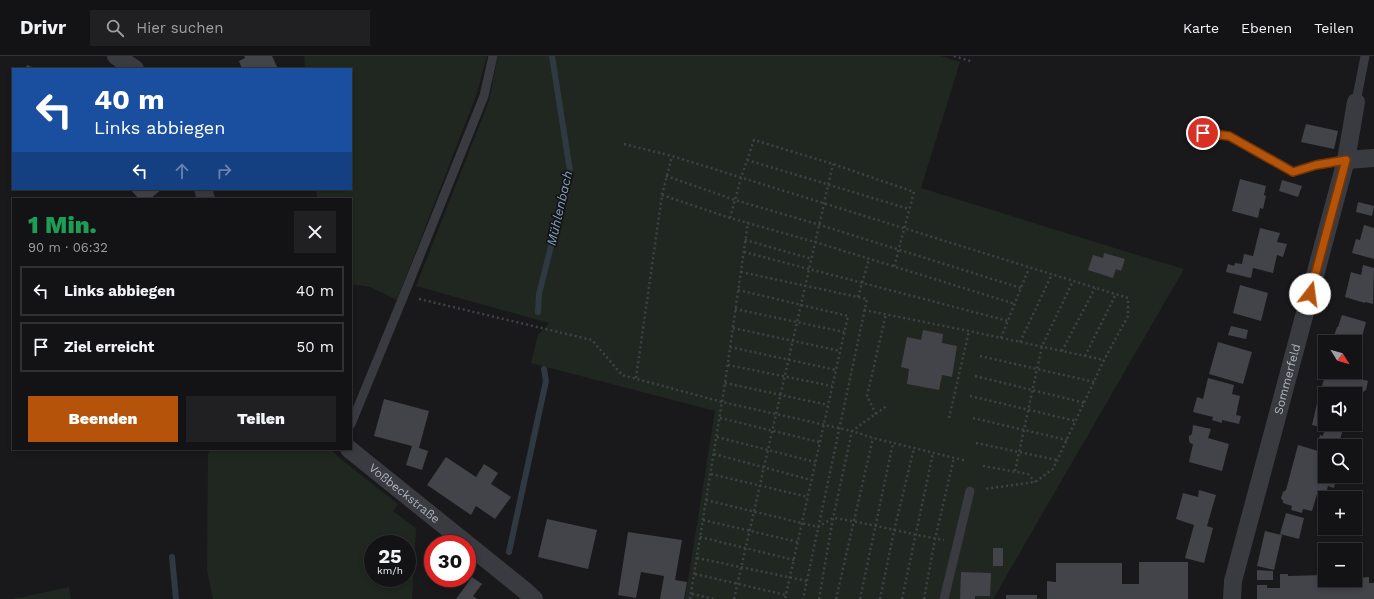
<!DOCTYPE html>
<html lang="de">
<head>
<meta charset="utf-8">
<style>
	:root { --surface:#131315; --page:#202022; --text:#f1f3f6; --muted:#9d9ea0; --line:#323234; --accent:#b45309 }
	body { margin:0; font-family:"Work Sans",sans-serif; background:var(--page); color:var(--text); height:100vh; display:flex; flex-direction:column; font-size:15px; white-space:nowrap }
	* { box-sizing:border-box; margin:0 }
	p { font-size:13px; color:var(--muted) }
	.icon { flex:none; width:22px; height:22px; fill:none; stroke:currentColor; stroke-width:2; stroke-linecap:round; stroke-linejoin:round }
	.map { position:relative; flex:1; overflow:hidden }
	.drawer { position:absolute; left:12px; top:142px; width:340px; height:252px; display:flex; flex-direction:column; background:var(--surface); border-radius:0px; box-shadow:0 2px 6px #0003,0 0 0 1px var(--line) }
	.drawer>* { flex:none }
	.top-card { position:absolute; left:12px; top:12px; width:340px; height:122px; border-radius:0px; box-shadow:0 2px 6px #0003,0 0 0 1px var(--line); background:#1a4fa0; color:#fff; overflow:hidden }
	.needle { width:26px; rotate:127deg }
	.buttons { position:absolute; left:1318px; top:279px; display:grid; gap:8px }
	.buttons a { display:grid; place-items:center; width:44px; height:44px; border-radius:0px; background:var(--surface); box-shadow:0 2px 6px #0003,0 0 0 1px var(--line); font-size:20px }
	.speed { position:absolute; left:364px; top:479px; display:flex; gap:8px; font-size:20px; font-weight:700; text-align:center }
	.speed>* { display:grid; place-content:center; width:52px; height:52px; border-radius:50%; background:var(--surface); box-shadow:0 2px 6px #0003,0 0 0 1px var(--line); line-height:1 }
	.speed small { font-size:10px; font-weight:400 }
	.speed .limit { border:6px solid #d22; background:#fff; color:#111 }
	.pin { position:absolute; display:grid; place-items:center; width:34px; height:34px; color:#fff; margin:-17px; border:2px solid #fff; border-radius:50%; box-shadow:0 1px 4px #0007 }
	.me { position:absolute; width:44px; margin:-22px; rotate:15deg; stroke-linejoin:round; filter:drop-shadow(0 0 3px #0008) }
	.turn { display:flex; align-items:center; gap:14px; height:84px; padding:0 16px; font-size:18px }
	.turn .icon { width:52px; height:52px; stroke-width:2.5 }
	.turn b { display:block; font-size:28px; line-height:34px }
	.lanes { display:flex; align-items:center; height:38px; padding:0 16px; background:#0003; justify-content:center; gap:20px; direction:ltr }
	.lanes .off { opacity:.35 }
	.round { display:grid; place-items:center; flex:none; width:42px; height:42px; border-radius:0px; background:var(--page) }
	.summary { display:flex; align-items:center; justify-content:space-between; height:68px; padding:0 16px }
	h1 { font-size:24px; font-weight:800; line-height:30px; color:#1e9e55 }
	.action { display:flex; gap:8px; margin-top:auto; padding:8px 16px }
	.action a { flex:1; height:46px; border-radius:0px; background:var(--accent); color:#fff; font-size:16px; font-weight:800; line-height:46px; text-align:center }
	.action a+a { background:var(--page); color:var(--text) }
	ul { padding:0; list-style:none }
	li { display:flex; align-items:center; gap:12px; height:50px; margin:0 8px 6px; padding:0 8px; border:2px solid var(--line); border-radius:0px }
	li div { flex:1 }
	li b { display:block; font-size:15px }
	li em { font-style:normal }
	header { display:flex; align-items:center; gap:24px; box-sizing:border-box; height:56px; padding:0 20px; background:var(--surface); border-bottom:1px solid var(--line) }
	header strong { font-size:19px }
	nav { display:flex; gap:22px; margin-inline-start:auto; font-size:14px }
	.search { width:280px; height:36px; background:var(--page); display:flex; align-items:center; gap:10px; box-sizing:border-box; padding:0 14px; border-radius:0px; color:var(--muted); font-size:15px }
	.map>svg:first-child { display:block }
	.green { fill:#1f2720; fill-rule:evenodd }
	.lines { fill:none; stroke-linecap:round; stroke-linejoin:round }
	.stream { stroke:#2e3941; stroke-width:6 }
	.building { fill:#434449 }
	.path { stroke:#404248; stroke-width:2.5; stroke-dasharray:2 3; stroke-linecap:butt }
	.service { stroke:#3a3b41; stroke-width:9 }
	.minor { stroke:#3a3b41; stroke-width:18 }
	.route-casing { stroke:#753606; stroke-width:10 }
	.route { stroke:#b45309; stroke-width:7 }
	.labels { text-anchor:middle; stroke-width:3.5; stroke-linejoin:round; paint-order:stroke }
	.street-label { font-size:12px; fill:#abb1bc; stroke:#141417 }
	.water-label { font-size:13px; font-style:italic; fill:#81a0b8; stroke:#141417 }
</style>
</head>
<body>
<header>
<strong>Drivr</strong>
<div class="search"><svg class="icon" aria-label="search" viewBox="0 0 24 24"><circle cx="10" cy="10" r="6"/><path d="M15 15l6 6"/></svg>Hier suchen</div>
<nav><a>Karte</a><a>Ebenen</a><a>Teilen</a></nav>
</header>
<div class="map">
<svg width="1374" height="543" viewBox="0 0 1374 543">
	<rect width="100%" height="100%" fill="#19191c"/>
	<path class="green" d="M304 0H487L476 40 397 244 370 231 351 228V143H317L316 133H351V13H305Z
		M498 0H941L960 6 921 132 1147 202 1184 213 993 543H685L715 355 531 307 538 279 549 267 416 230 489 45Z
		M210 393H330L342 404 398 448 393 455 416 472 412 543H213L207 514 208 399ZM373 488H407V522H373Z
		M69 531 71 543H13Z"/>
	<g class="lines">
		<path class="stream" d="M538 256 539 238 570 115 552 0
			M509 496 546 325 544 313
			M172 501 176 543"/>
	</g>
	<path class="building" d="M244 0H272L278 13H242L239 5 245 2Z
		M27 9 37 13H25Z
		M1306 68 1338 75 1334 93 1301 86Z
		M1240 123 1266 130 1264 139 1266 140 1263 153 1260 152 1258 162 1232 155Z
		M1282 124 1302 130 1298 141 1279 135Z
		M130 133H162L150 143H139Z
		M1358 146 1374 150 1372 160 1356 156Z
		M1364 169 1374 172V203L1352 197 1356 183 1360 184Z
		M1260 172 1280 177 1277 186 1287 188 1283 201 1277 199 1273 217 1253 212 1251 222 1226 216 1228 208 1234 210 1235 207 1242 208 1244 198 1253 200Z
		M1104 197 1125 203 1121 215 1116 213 1113 222 1088 214 1093 199 1103 202Z
		M1363 209 1374 212 1373 248 1365 246V247L1345 241 1351 216 1361 219Z
		M1240 229 1268 237 1261 265 1233 257Z
		M1342 259 1366 266 1360 288 1355 287V286H1343L1333 283 1337 271H1338Z
		M1231 270 1248 274 1246 283 1228 279Z
		M923 274 943 278 942 287 957 290 952 321 942 319 939 334 907 328 909 313 901 311 907 281 921 284Z
		M1218 286 1252 296 1243 328 1209 318Z
		M1355 300 1359 301 1354 321 1368 325 1366 334 1360 338 1335 331 1334 333 1322 330 1326 316H1355Z
		M1208 322 1234 329 1232 338 1240 340 1236 359 1241 360 1239 368 1222 364V367L1212 364 1213 361 1193 356 1197 341 1203 343Z
		M384 343 429 355 419 392 428 395 422 414 406 409 412 390 374 380Z
		M1318 343 1325 345V368H1344L1340 384 1336 383 1334 390 1325 391 1317 389 1320 379 1323 380 1325 372 1312 369Z
		M1193 369 1211 373 1208 382 1229 388 1222 415 1189 406 1193 388 1190 387 1189 384V380L1192 378Z
		M1298 389 1325 397V410L1323 420 1336 423 1334 432 1328 430 1326 437 1318 435 1312 455 1303 453 1302 457 1291 454 1292 450 1283 447V445L1281 442 1283 436 1286 434Z
		M446 401 476 421 484 408 498 417 491 428 511 441 495 463 476 450 471 459 427 429Z
		M1199 434 1216 439 1207 470 1213 472 1204 507 1185 502 1194 469 1176 463 1183 437 1198 441Z
		M1286 457 1304 462 1299 483 1280 478Z
		M547 463 597 474 588 513 538 501Z
		M1265 475 1282 479 1274 514 1257 510Z
		M628 476 682 484 675 524 687 526 684 543H660L664 520 641 516 636 542 618 539Z
		M993 492H1003V510H993Z
		M1139 506H1188V543H1047V525L1056 526V507H1122V528H1139Z
		M1257 514 1273 515V524H1257Z
		M961 516 991 517 990 540H975V543H960Z
		M1280 518H1288V520L1323 519 1324 526H1336V531H1354L1355 522 1369 521V527H1374V543H1257V529H1267V532H1280Z
		M472 521 482 528 473 540 477 543H456Z
		M1006 539H1037V543H1006Z"/>
	<g class="lines">
		<path class="path" d="M954 0 973 6
			M624 88 672 100 1128 242V260L1104 304 1053 413 1035 426 984 433
			M747 104 909 153
			M666 120 735 144 820 169 1021 232
			M662 139 730 162 815 186 1015 248
			M730 162 741 122 754 84 833 108 914 136 894 211
			M745 184 812 203
			M744 196 1008 265
			M741 216 867 243 803 543
			M738 234 848 260 785 543
			M858 241 869 203
			M419 243 592 284 622 319 722 346 852 375 888 349
			M735 253 844 276
			M864 254 969 275 1104 304
			M733 272 840 295
			M1001 282 1029 212
			M1020 286 1052 218
			M730 291 836 314
			M1062 295 1095 232
			M980 300 1094 326
			M1085 300 1116 238
			M728 309 832 330
			M975 320 1085 347
			M636 322 662 139 672 100
			M725 327 828 349
			M970 340 1076 365
			M876 358 867 340 886 258
			M720 362 819 386
			M949 362 969 275
			M973 362 1067 384
			M717 381 815 406
			M976 387 1057 404
			M714 398 811 424
			M983 410 1028 418 1035 426
			M1015 415 1042 290 1073 225
			M711 418 808 441
			M706 444 818 471 833 462C870 467 907 478 944 484
			M703 464 798 486
			M700 481 794 504
			M697 502 807 525
			M695 518 786 539
			M692 538 714 543
			M690 543 725 327 748 166
			M734 543 833 108
			M819 543 833 462 852 375 873 382 967 405
			M836 543 873 382
			M860 543 893 387
			M880 543 894 475 914 392
			M902 543 933 397
			M924 543 935 483 954 402"/>
		<path class="service" d="M1356 46 1365 0
			M1203 77 1229 80 1293 116 1316 109 1346 104
			M351 368 404 239 484 40 493 0
			M944 543 970 435"/>
		<g class="minor">
			<path d="M116 0 135 13"/>
			<path d="M1346 104 1374 102"/>
			<path d="M203 133 206 143"/>
			<path id="s1" d="M349 393 523 533 534 543"/>
			<path id="s2" d="M1232 543 1233 525 1346 104 1356 46"/>
		</g>
	</g>
	<g class="lines">
		<defs>
			<path id="route" d="M1203 77 1229 80 1293 116 1316 109 1346 104 1310 238"/>
		</defs>
		<use href="#route" class="route-casing"/>
		<use href="#route" class="route"/>
	</g>
	<g class="labels">
		<g class="street-label">
			<text dy="4" stroke="none"><textPath href="#s2" startOffset="227">Sommerfeld</textPath></text>
			<text dy="4" stroke="none"><textPath href="#s1" startOffset="71">Voßbeckstraße</textPath></text>
		</g>
		<g class="water-label">
			<text transform="translate(559 152) rotate(-77)" y="5">Mühlenbach</text>
		</g>
	</g>
</svg>
<div class="buttons">
<a><svg class="needle" viewBox="-14 -14 28 28"><path d="M0-13l5 13h-10z" fill="#e53935"/><path d="M0 13l5-13h-10z" fill="#9d9ea0"/></svg></a>
<a><svg class="icon" aria-label="sound" viewBox="0 0 24 24"><path d="M4 9h4l5-4v14l-5-4H4zM17 9q2 3 0 6"/></svg></a>
<a><svg class="icon" aria-label="search" viewBox="0 0 24 24"><circle cx="10" cy="10" r="6"/><path d="M15 15l6 6"/></svg></a>
<a>+</a>
<a>−</a>
</div>
<div class="speed"><div>25<small>km/h</small></div><div class="limit">30</div></div>
<div class="pin" style="left:1203px;top:77px;background:#d93025"><svg class="icon" aria-label="arrive" viewBox="0 0 24 24"><path d="M6 21V4h12l-3 4 3 4H6"/></svg></div>
<svg class="me" style="left:1310px;top:238px" viewBox="-20 -20 40 40"><circle r="19" fill="#fff"/><path d="M0-13L10 11 0 6-10 11z" fill="#b45309"/></svg>
<div class="top-card">
<div class="turn"><svg class="icon" aria-label="left" viewBox="0 0 24 24"><path d="M17 20v-9H6M10 6l-5 5 5 5"/></svg><div><b>40 m</b>Links abbiegen</div></div>
<div class="lanes"><svg class="icon" aria-label="left" viewBox="0 0 24 24"><path d="M17 20v-9H6M10 6l-5 5 5 5"/></svg><svg class="icon off" aria-label="ahead" viewBox="0 0 24 24"><path d="M12 20V5M6 11l6-6 6 6"/></svg><svg class="icon off" aria-label="right" viewBox="0 0 24 24"><path d="M7 20v-9h11M14 6l5 5-5 5"/></svg></div>
</div>
<section class="drawer">
<div class="summary"><div><h1>1 Min.</h1><p>90 m · 06:32</p></div><a class="round"><svg class="icon" aria-label="close" viewBox="0 0 24 24"><path d="M6 6l12 12M18 6L6 18"/></svg></a></div>
<ul>
<li><svg class="icon" aria-label="left" viewBox="0 0 24 24"><path d="M17 20v-9H6M10 6l-5 5 5 5"/></svg><div><b>Links abbiegen</b></div><em>40 m</em></li>
<li><svg class="icon" aria-label="arrive" viewBox="0 0 24 24"><path d="M6 21V4h12l-3 4 3 4H6"/></svg><div><b>Ziel erreicht</b></div><em>50 m</em></li>
</ul>
<div class="action"><a>Beenden</a><a>Teilen</a></div>
</section>
</div>
</body>
</html>
